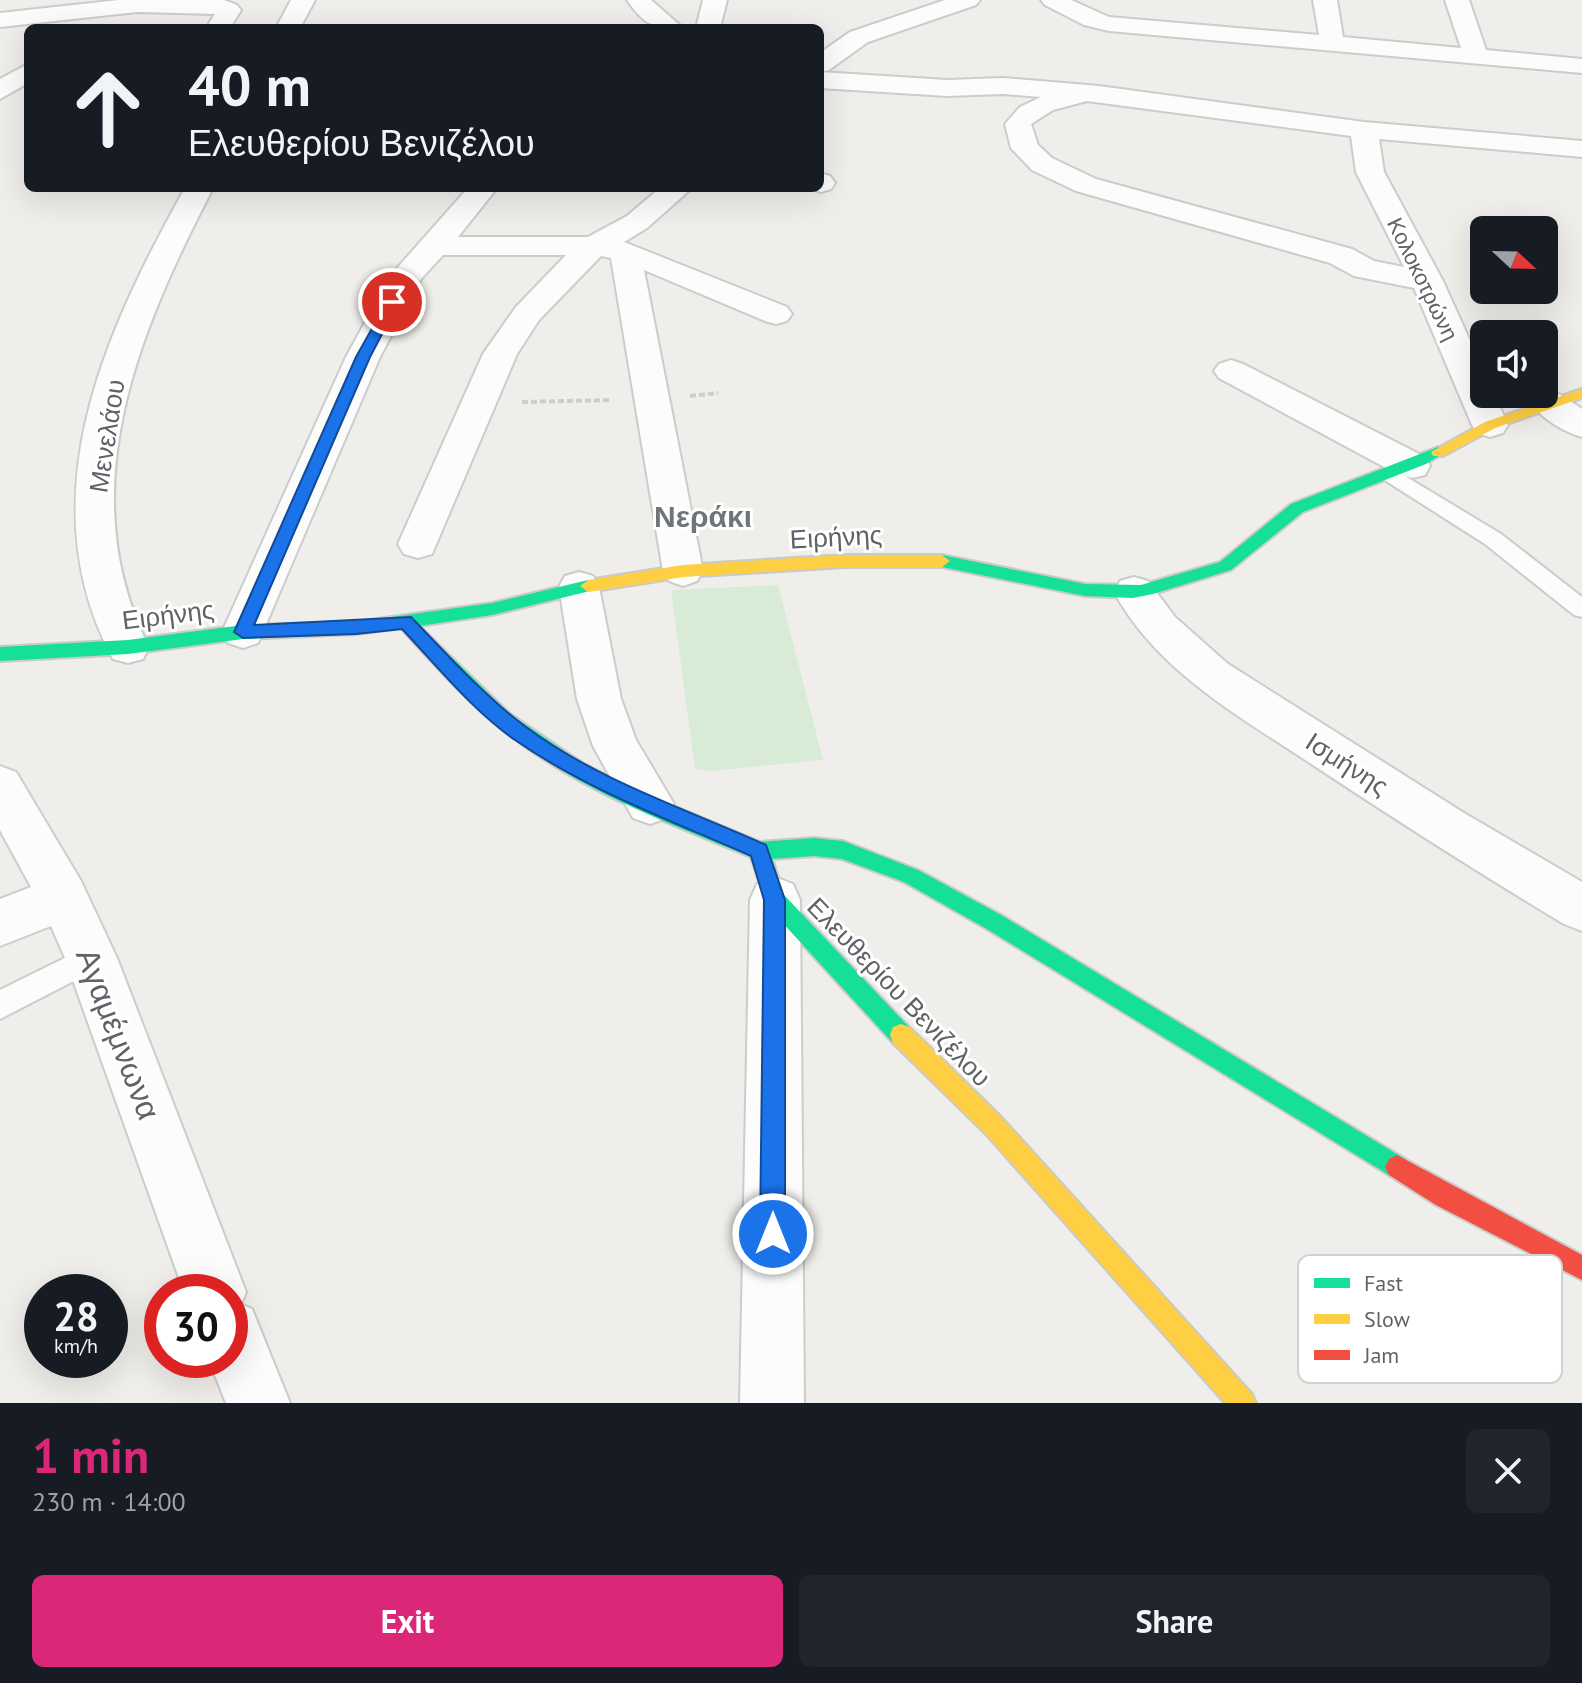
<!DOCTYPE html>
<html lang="en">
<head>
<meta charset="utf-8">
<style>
	:root { --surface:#171b24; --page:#20242c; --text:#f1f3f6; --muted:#9ea1a6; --accent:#db2777 }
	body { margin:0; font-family:"PT Sans",sans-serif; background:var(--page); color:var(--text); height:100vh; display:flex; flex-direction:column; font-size:30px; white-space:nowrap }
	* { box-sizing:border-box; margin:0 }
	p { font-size:26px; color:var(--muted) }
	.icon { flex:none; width:44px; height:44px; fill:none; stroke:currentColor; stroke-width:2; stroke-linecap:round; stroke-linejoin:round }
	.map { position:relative; height:1403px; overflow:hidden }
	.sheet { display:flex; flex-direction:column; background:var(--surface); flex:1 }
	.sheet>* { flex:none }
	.banner { position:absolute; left:24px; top:24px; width:800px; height:168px; border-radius:12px; box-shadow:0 8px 32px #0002; background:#171b24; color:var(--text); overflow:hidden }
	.needle { width:52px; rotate:112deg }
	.buttons { position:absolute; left:1470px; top:216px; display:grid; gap:16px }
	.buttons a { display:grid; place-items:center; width:88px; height:88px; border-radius:12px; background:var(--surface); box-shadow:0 8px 32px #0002; font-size:40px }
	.speed { position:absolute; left:24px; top:1274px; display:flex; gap:16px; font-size:40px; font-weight:700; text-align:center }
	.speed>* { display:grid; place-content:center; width:104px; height:104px; border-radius:50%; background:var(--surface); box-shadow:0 8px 32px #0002; line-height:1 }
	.speed small { font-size:20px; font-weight:400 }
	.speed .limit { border:12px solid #d22; background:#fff; color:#111 }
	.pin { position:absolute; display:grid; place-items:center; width:68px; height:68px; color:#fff; margin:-34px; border:4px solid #fff; border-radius:50%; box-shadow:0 2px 8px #0007 }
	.me { position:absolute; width:88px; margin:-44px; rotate:0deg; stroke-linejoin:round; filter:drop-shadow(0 0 6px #0008) }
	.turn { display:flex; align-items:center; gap:28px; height:168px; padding:0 32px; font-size:36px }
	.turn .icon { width:104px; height:104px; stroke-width:2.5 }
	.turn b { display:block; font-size:56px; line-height:68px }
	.round { display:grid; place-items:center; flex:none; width:84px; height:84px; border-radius:12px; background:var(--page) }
	.headline { display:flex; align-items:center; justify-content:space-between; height:136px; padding:0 32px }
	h1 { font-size:48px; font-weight:700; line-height:60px; color:var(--accent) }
	.button { display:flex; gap:16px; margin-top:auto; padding:16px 32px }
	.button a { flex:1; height:92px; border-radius:12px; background:var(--accent); color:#fff; font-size:32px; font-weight:700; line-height:92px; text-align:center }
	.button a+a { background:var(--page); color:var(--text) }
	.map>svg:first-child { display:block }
	.green { fill:#d8ebd6 }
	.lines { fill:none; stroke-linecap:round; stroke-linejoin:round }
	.lane-casing { stroke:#cbcccc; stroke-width:4 }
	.street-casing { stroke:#cbcccc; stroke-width:4 }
	.fast-casing { stroke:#cacacb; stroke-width:4 }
	.slow-casing { stroke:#cacacb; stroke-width:4 }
	.jam-casing { stroke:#cacacb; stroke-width:4 }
	.path { stroke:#cacfcc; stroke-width:4; stroke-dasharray:6 3; stroke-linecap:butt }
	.lane { fill:#fdfcfc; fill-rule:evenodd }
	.street { fill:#fdfcfc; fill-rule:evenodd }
	.fast { fill:#16e098; fill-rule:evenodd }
	.slow { fill:#ffcf43; fill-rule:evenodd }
	.jam { fill:#f24e42; fill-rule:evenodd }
	.route { fill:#1a73e8; stroke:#114b97; stroke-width:2 }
	.labels { text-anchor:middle; stroke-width:6; stroke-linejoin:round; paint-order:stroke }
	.far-street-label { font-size:22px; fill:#5f6368; stroke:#fff }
	.street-label { font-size:26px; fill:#5f6368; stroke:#fff }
	.quarter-label { font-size:30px; font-weight:bold; fill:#70757a; stroke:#fff }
	.near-street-label { font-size:32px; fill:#5f6368; stroke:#fff }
	.key { fill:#fff; stroke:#cfd0d2; stroke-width:2 }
	.key-label { font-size:22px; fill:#5f6368 }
</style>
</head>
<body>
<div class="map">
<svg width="1582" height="1403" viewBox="0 0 1582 1403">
	<rect width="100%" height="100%" fill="#efeeea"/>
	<path class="green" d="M778 585 823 760 711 771 695 769 671 590Z"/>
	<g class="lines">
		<defs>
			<path id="lane" d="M1390 467 1501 534 1582 597V617L1574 615 1485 544 1383 479 1380 474 1383 469Z
				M91 945 101 949 105 958 101 967 0 1019V990Z"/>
			<path id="street" d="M119 0H224L237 5 241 10 230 28H206L215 14 137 12 0 27V13Z
				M291 0H315L300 28H276Z
				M627 0H651L683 28C653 28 645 26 627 0Z
				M703 0H727L720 28H696Z
				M945 0H980L976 5 868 42 829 70 820 72 947 80 1003 78 1099 86 1364 122 1582 141V157L1379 139 1384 172 1443 281 1484 372V394H1494L1508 425 1503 433 1490 437 1477 433 1472 425 1414 288 1354 276 1330 263 1076 191 1032 170 1011 148 1005 124 1020 107 1041 97 1003 94 947 96 820 88V53L850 32ZM1087 101 1351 136 1356 172 1404 267 1374 261 1352 249 1096 179 1052 158 1038 145 1031 124 1053 110Z
				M1041 0H1071L1109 17 1319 35 1313 0H1337L1343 37 1461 48 1445 0H1469L1486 50 1582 59V73L1109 31 1084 25 1045 5Z
				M28 64V83L0 99V79Z
				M820 173 830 176 835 183 831 189 821 192 810 188H820Z
				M185 188H213C139 331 70 491 149 647L143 659 128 663 113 659C27 499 105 332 185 188Z
				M468 188H497L458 237H588L627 216 660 188H692L647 228 624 242 787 307 792 314 787 321 776 324 765 321 644 270 703 571 697 581 683 586 669 581 663 571 611 258 601 256 539 320 517 354 432 554 418 558 404 554 398 544 483 354 516 307 566 255H443L421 279 380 357 258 643 243 648 228 643 222 632 346 357 391 275Z
				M1231 360 1243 364 1425 457 1430 466 1425 475 1412 478 1399 475 1219 378 1214 371 1219 364Z
				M1549 392 1561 395 1582 409V437C1564 432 1542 419 1531 403L1537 395Z
				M579 572 593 576 599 587 621 699 636 740 674 804 667 818 650 824 633 818 593 746 577 699 559 587 565 576Z
				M1134 577 1148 581 1175 617 1228 664 1464 813 1582 882V931L1564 924C1479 873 1396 820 1313 765 1239 716 1158 672 1114 592L1120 581Z
				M0 766 16 772 81 881 117 958 246 1292 241 1304 252 1309 290 1403H226L209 1360H230V1292H184L65 958 51 926 0 946V899L31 887 0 830Z
				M775 877 793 884 800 900 804 1403H740L750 900 757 884Z"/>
			<path id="fast" d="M1438 447 1445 452 1426 464 1303 512 1231 570 1153 594 1133 598 1085 596 942 567 934 561 942 555 1085 584 1141 585 1220 562 1291 504Z
				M588 580 594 582 596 586 594 590 492 615 419 626 510 714 582 763 642 793 760 842 814 838 843 841 918 870 1001 915 1405 1159 1409 1167 1405 1175 1397 1179 1389 1175 987 929 904 882 842 859 814 856 772 859 784 895 909 1027 912 1035 909 1043 901 1046 893 1043 768 907 751 857C668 823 581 791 510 735 470 704 435 666 401 628L356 634 243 639 128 654 0 661V647L128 640 243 625 356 622 492 603Z"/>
			<path id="slow" d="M1582 389V398L1495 428 1443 456H1433L1431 452 1485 422Z
				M845 555H942L950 561 942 567H845L683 577 588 592 580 586 588 580 683 565Z
				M901 1024 909 1027 1001 1117 1252 1394 1256 1403H1225L985 1133 893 1043 890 1035 893 1027Z"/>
			<path id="jam" d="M1397 1155 1582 1255V1280L1436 1205 1389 1175 1385 1167 1389 1159Z"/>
		</defs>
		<use href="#lane" class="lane-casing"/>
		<use href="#street" class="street-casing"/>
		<use href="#fast" class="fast-casing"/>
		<use href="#slow" class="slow-casing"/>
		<use href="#jam" class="jam-casing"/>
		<path class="path" d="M690 396 718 393
			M522 402 612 400"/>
		<use href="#lane" class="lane"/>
		<use href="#street" class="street"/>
		<use href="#fast" class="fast"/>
		<use href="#slow" class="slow"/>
		<use href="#jam" class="jam"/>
	</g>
	<path class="route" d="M388 300 399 302 370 357 254 625 411 617C448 655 483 695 526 727 597 780 686 809 766 845L785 900V1234L782 1243 773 1247 764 1243 760 1234 764 900 751 856C672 821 587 790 515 740 472 710 438 667 402 629L356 634 243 638 234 632 356 357Z"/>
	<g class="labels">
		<g class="far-street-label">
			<text transform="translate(1423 279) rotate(64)" y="8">Κολοκοτρώνη</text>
		</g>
		<g class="street-label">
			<text transform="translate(107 436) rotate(-81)" y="9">Μενελάου</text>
			<text transform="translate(836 537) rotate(-3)" y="9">Ειρήνης</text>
			<text transform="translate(168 615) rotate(-7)" y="9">Ειρήνης</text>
			<text transform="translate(1347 764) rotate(33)" y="9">Ισμήνης</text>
			<text transform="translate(899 992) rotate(46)" y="9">Ελευθερίου Βενιζέλου</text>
		</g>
		<g class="quarter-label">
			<text x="703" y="527">Νεράκι</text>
		</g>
		<g class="near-street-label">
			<text transform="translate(118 1034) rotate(69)" y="11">Αγαμέμνωνα</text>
		</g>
	</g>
	<rect x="1298" y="1255" width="264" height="128" rx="12" class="key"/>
	<rect x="1314" y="1278" width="36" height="10" fill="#16e098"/>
	<rect x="1314" y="1314" width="36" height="10" fill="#ffcf43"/>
	<rect x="1314" y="1350" width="36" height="10" fill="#f24e42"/>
	<g class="key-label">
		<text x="1364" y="1291">Fast</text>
		<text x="1364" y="1327">Slow</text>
		<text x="1364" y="1363">Jam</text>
	</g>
</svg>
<div class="buttons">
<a><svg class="needle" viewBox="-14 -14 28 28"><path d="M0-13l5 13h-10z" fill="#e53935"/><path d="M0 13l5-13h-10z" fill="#9ea1a6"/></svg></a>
<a><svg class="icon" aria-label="sound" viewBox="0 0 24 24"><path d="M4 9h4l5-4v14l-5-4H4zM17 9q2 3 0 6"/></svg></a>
</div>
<div class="speed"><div>28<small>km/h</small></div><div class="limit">30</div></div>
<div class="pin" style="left:392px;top:302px;background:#d93025"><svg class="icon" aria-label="arrive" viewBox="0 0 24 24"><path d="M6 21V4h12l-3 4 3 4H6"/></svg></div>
<svg class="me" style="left:773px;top:1234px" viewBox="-20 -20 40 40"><circle r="17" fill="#1a73e8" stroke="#fff" stroke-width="3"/><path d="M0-11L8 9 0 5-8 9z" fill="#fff"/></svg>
<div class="banner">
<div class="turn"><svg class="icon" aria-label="ahead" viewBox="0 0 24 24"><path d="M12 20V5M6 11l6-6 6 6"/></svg><div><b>40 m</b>Ελευθερίου Βενιζέλου</div></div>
</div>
</div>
<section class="sheet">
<div class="headline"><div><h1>1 min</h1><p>230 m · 14:00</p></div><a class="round"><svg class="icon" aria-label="close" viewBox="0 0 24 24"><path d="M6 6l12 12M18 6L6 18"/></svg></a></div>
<div class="button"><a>Exit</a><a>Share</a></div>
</section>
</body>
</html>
